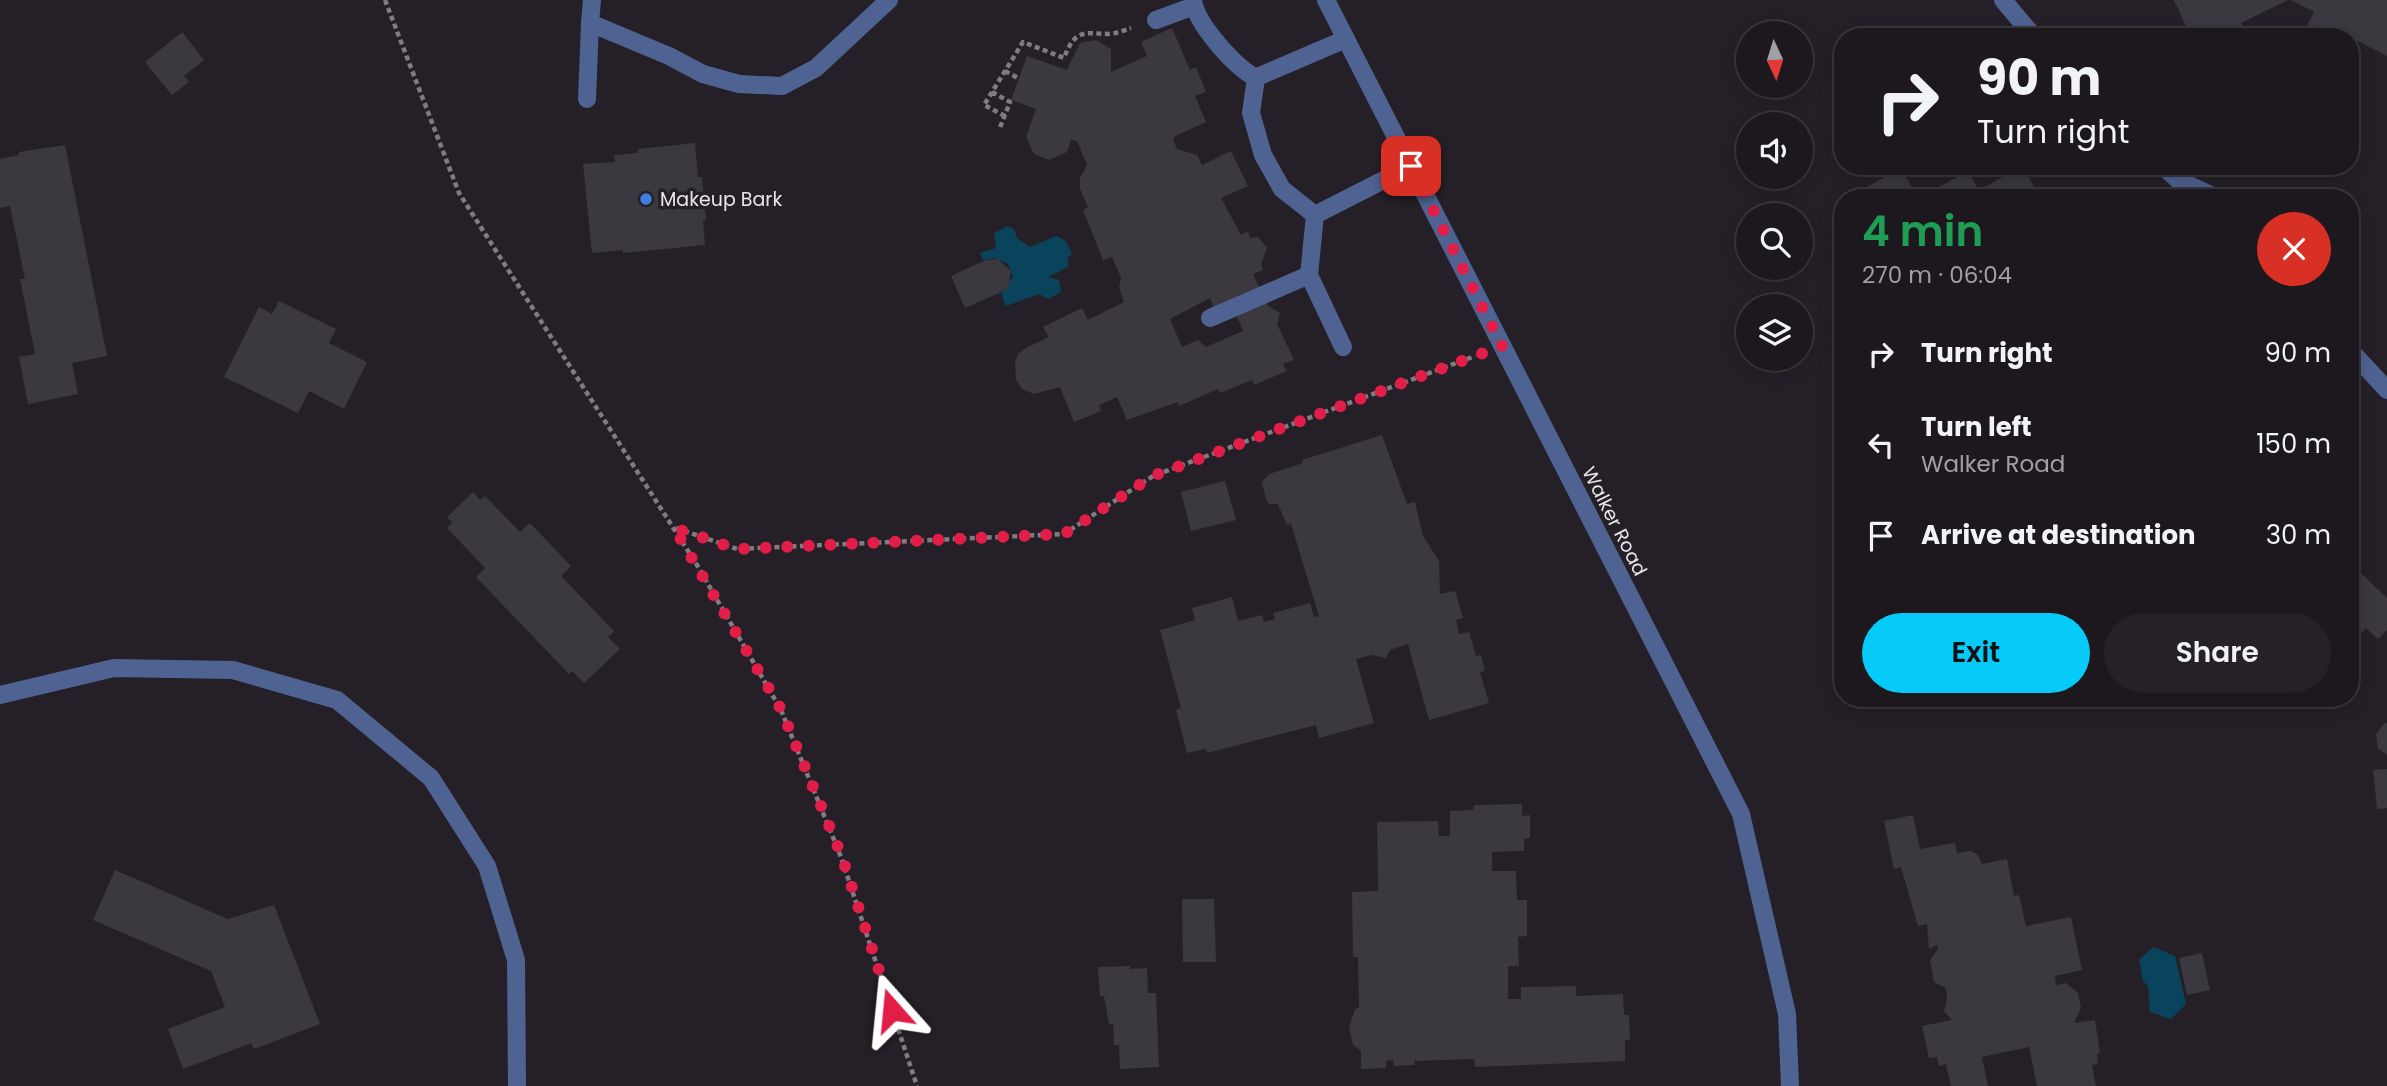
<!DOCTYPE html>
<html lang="en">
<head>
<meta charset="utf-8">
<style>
	:root { --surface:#1c181d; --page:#252126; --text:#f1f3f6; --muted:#a0a0a4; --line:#3a373b; --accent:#06cbf9 }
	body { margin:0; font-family:Poppins,sans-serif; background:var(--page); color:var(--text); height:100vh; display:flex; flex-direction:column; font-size:26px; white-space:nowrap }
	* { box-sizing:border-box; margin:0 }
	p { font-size:23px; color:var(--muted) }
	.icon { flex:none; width:38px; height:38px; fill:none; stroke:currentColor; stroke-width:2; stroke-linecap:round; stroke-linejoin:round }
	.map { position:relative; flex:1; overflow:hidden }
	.drawer { position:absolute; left:1834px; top:189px; width:525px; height:518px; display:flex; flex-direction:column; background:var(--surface); border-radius:28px; box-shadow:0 4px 18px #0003,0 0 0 2px var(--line) }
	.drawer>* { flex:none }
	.guide { position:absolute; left:1834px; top:28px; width:525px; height:147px; border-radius:28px; box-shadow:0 4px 18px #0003,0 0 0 2px var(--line); background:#1c181d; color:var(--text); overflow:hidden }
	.needle { width:46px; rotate:176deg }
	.fabs { position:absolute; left:1736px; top:21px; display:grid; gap:14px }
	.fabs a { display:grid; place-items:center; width:77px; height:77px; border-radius:50%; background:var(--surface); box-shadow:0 4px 18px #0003,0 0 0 2px var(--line); font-size:35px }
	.pin { position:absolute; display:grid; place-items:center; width:60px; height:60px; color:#fff; margin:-30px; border-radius:14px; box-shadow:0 4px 10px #0006 }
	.me { position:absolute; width:77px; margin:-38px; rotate:342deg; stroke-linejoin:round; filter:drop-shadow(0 0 5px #0008) }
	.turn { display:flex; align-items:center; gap:24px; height:147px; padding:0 28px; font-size:32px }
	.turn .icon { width:91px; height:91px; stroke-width:2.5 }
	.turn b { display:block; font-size:49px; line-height:60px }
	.round { display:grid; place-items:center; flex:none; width:74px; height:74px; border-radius:37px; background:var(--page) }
	.head { display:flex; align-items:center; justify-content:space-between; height:119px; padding:0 28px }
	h1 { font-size:42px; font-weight:600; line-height:52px; color:#1e9e55 }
	.action { display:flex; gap:14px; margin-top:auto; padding:14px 28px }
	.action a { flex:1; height:80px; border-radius:42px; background:var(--accent); color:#111; font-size:28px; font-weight:600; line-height:80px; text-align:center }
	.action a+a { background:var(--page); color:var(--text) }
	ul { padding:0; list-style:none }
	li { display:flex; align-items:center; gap:21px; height:91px; padding:0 28px }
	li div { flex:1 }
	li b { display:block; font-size:26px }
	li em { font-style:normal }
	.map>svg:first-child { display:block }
	.water { fill:#0a435c }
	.building { fill:#3c383f; fill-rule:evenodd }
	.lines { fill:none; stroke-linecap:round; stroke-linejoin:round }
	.path { stroke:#807c82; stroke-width:4.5; stroke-dasharray:5 3.5; stroke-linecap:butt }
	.service { stroke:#4f6392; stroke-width:18 }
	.minor { stroke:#4f6392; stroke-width:18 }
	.route { stroke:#e11d48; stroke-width:12; stroke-dasharray:0 21.6 }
	.shop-dot { fill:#3f7fe0; stroke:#252027; stroke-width:2.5 }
	.labels { text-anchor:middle; stroke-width:7; stroke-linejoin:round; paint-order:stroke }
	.poi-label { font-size:19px; fill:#e8e5ea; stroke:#252027; text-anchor:start }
	.street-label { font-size:19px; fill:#e8e5ea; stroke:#252027 }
</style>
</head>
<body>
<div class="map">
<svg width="2387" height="1086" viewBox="0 0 2387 1086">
	<rect width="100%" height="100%" fill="#252027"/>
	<path class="water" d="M1007 226 1014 229 1017 238 1030 247 1056 236 1066 241 1072 254 1068 258V267L1048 277 1059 280 1061 292 1049 299 1039 294 1006 306 1001 294 1013 277 1008 264 995 258 983 260 980 253 996 248 994 233Z
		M2153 947 2175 956 2186 1004 2171 1019 2150 1012 2148 986 2143 981 2139 960Z"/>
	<path class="building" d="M2174 0H2288L2241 23 2246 32 2236 37H2220L2216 26 2191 37Z
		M2291 0H2387V56L2350 37H2315L2304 31 2314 12Z
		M1172 28 1190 70 1196 67 1206 92 1195 96 1206 122 1175 136 1173 140 1177 149 1197 155 1202 165 1231 151 1248 186 1221 198 1241 235 1248 231 1250 238 1258 237 1267 248 1261 264 1263 270 1253 274 1268 306 1280 313 1277 324 1294 360 1283 364 1287 371 1254 385 1252 380 1220 393 1218 389 1179 406 1178 402 1127 420 1117 397 1099 405 1101 411 1074 422 1060 387 1034 394 1022 389 1016 380 1015 363 1018 354 1026 348 1049 337 1043 327 1082 308 1088 320 1124 302 1119 288 1121 278 1112 257 1103 260 1083 210 1088 207 1080 189V178L1087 165 1077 141 1071 140 1067 152 1049 160 1034 154 1026 137 1036 109 1011 100 1027 56 1067 70 1080 43 1096 40 1111 49V72L1147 56 1141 42ZM1210 298 1214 308 1230 300 1243 331 1206 347 1198 340 1182 347 1170 319Z
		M182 32 204 60 184 76 189 82 172 95 145 62Z
		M695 143 698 177H702L706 220H703L705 245 623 253V250L592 253 583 164 615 162 614 155 638 153V149Z
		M65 145 107 356 72 363 78 394 28 404 19 357 35 354 20 279H25L10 206 0 208V159L19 155V152Z
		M2023 166 2040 198H1919L1968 171 1979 190Z
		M1901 168 1918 198H1847Z
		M998 259 1011 271 1008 289 965 308 951 276 986 260Z
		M279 301 336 329 329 343 367 362 344 409 309 391 298 413 224 377 259 307 272 314Z
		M1382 435 1407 504 1415 502 1423 536 1439 561 1440 594 1455 591 1463 618 1456 620 1459 634 1469 632 1476 656 1481 655 1485 671 1480 672 1489 703 1429 720 1408 644 1390 650 1386 658 1372 655 1356 659 1374 723 1319 738 1316 725 1207 753 1206 749 1187 753 1176 710 1181 708 1160 630 1195 620 1192 608 1232 597 1238 621 1262 615 1264 622 1275 619 1273 613 1310 603 1314 617 1319 616 1291 524 1287 525 1278 504H1269L1266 500 1262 482 1269 474 1303 463 1302 460Z
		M1225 481 1236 520 1191 531 1181 492Z
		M473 492 480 500 485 496 520 532 530 523 571 566 561 576 614 631 608 637 620 649 584 683 572 671 569 674 476 577 485 568 447 528 452 522 447 517Z
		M2350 563 2387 598V630L2378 639 2366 628 2350 644Z
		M2385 723H2387V755L2378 749 2376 734Z
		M2387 769V808L2377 809 2373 770Z
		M1522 804V816L1530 815V838L1524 839V851L1492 852V871H1516L1517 900H1527V936L1518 937 1519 966H1508V999H1521V987L1576 986V996L1623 994 1624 1015H1629L1630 1040H1625V1061L1475 1067 1474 1059 1414 1061 1415 1065 1394 1066 1393 1060 1386 1061V1068L1361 1069V1051L1353 1045 1349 1028 1355 1009 1359 1008 1358 957H1353L1352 892 1378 891 1377 822 1438 821 1439 836H1450V811L1473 810 1474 805Z
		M1913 815 1920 849 1955 843 1957 853 1971 851 1978 855 1982 864 2007 859 2014 896 2019 895 2026 926 2071 917 2082 970 2055 976 2056 985 2066 983 2078 993 2081 1008 2074 1023 2095 1020 2100 1053 2097 1054 2098 1064 2092 1065 2096 1086H2037L2029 1047 1982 1057 1988 1086H1951L1946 1064 1939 1066 1937 1057 1929 1058 1922 1026 1952 1020 1944 1011 1947 1000 1946 988 1934 982 1930 960 1938 949 1937 945 1929 949 1927 924 1918 926 1901 867 1894 869 1884 821Z
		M115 870 228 919 274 905 320 1024 254 1049 251 1043 183 1069 168 1029 225 1007 211 971 93 920Z
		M1182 899H1214L1216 962H1183Z
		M2202 953 2210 990 2187 995 2179 958Z
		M1130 966V969L1147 968 1148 993H1156L1159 1067 1120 1069 1119 1045H1114L1113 1024H1109L1104 996H1100L1098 967Z"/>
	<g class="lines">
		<path class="path" d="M385 0 459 193 697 565 781 710 841 857 917 1086
			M1005 71 1018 78
			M992 92 1010 102 999 130
			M1005 116 984 105 1023 42 1064 58C1075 29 1084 33 1108 34 1115 34 1125 30 1131 28
			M676 528 737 549 1064 534 1153 476 1475 356"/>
		<path class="service" d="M592 0 590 23 669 56 703 74 739 84 782 86 816 68 889 0
			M1193 0C1196 24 1235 67 1256 78L1251 113 1263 155 1282 189 1315 215 1309 275 1343 347
			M2003 0 2034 37
			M1156 20 1194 6
			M1255 78 1346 39
			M587 99 590 23
			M2163 166 2178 180 2217 198
			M1315 215 1411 166
			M1210 318 1309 275"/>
		<path class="minor" d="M1326 0 1741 814 1787 1014 1790 1086
			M2350 350 2387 390
			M0 695 114 668 233 670 337 700 431 778 487 866 516 960 517 1086"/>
	</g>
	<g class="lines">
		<path class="route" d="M892 1010 842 857 781 709 674 528 737 549 1064 534 1153 476 1502 346 1411 166"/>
	</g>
	<circle class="shop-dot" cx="646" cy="199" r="7"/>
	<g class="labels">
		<g class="poi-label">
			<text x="660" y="206">Makeup Bark</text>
		</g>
		<g class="street-label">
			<text transform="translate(1615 521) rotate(63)" y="7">Walker Road</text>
		</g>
	</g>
</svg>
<div class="fabs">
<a><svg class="needle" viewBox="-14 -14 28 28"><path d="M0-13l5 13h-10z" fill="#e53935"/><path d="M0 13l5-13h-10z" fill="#a0a0a4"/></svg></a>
<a><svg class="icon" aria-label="sound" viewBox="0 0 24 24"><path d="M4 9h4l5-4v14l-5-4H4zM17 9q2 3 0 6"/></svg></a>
<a><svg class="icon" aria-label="search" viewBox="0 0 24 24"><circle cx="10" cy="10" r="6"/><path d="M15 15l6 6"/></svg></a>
<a><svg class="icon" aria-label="layers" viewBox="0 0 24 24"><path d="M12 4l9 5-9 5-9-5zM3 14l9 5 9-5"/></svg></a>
</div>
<div class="pin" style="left:1411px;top:166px;background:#d93025"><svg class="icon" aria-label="arrive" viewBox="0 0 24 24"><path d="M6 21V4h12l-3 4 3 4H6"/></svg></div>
<svg class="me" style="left:892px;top:1010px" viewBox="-20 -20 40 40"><path d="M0-17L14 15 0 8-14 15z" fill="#e11d48" stroke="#fff" stroke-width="4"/></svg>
<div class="guide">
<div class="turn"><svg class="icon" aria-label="right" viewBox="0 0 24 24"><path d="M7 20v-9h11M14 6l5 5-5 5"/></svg><div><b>90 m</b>Turn right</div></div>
</div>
<section class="drawer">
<div class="head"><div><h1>4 min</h1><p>270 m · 06:04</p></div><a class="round" style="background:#d93025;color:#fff"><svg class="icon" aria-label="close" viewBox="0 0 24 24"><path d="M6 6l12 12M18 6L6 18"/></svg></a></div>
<ul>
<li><svg class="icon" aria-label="right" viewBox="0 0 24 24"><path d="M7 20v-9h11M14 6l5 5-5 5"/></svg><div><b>Turn right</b></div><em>90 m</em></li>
<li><svg class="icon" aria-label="left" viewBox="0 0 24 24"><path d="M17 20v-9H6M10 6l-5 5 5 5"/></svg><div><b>Turn left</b><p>Walker Road</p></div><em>150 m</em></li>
<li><svg class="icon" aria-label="arrive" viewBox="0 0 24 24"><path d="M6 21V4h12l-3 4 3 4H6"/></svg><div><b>Arrive at destination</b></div><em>30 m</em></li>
</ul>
<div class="action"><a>Exit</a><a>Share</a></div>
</section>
</div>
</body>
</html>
